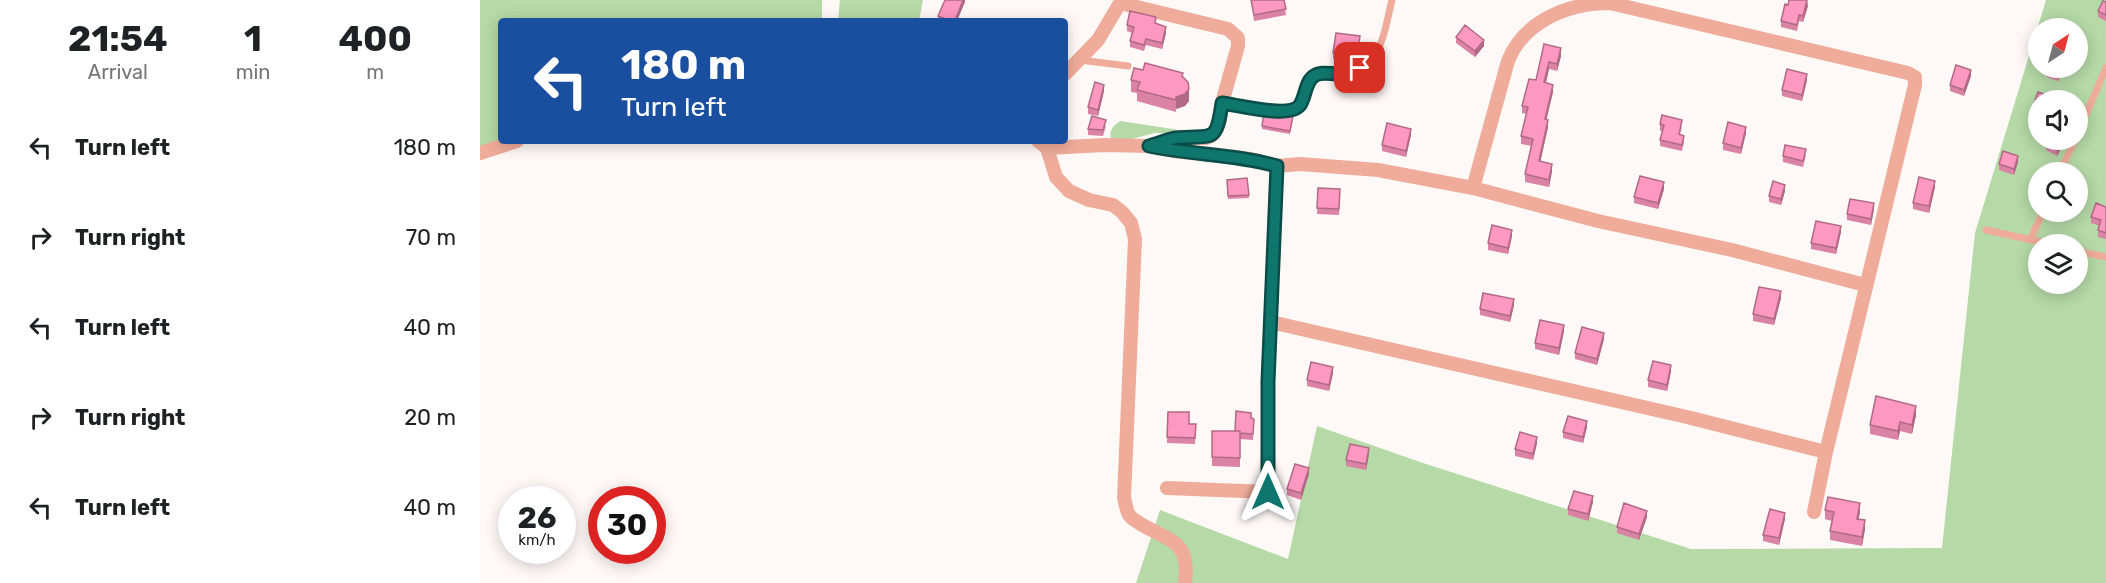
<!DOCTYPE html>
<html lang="en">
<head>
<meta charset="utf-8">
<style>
	:root { --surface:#fff; --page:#f2f2f2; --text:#202124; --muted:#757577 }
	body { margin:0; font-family:Rubik,sans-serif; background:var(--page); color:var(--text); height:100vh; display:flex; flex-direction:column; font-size:22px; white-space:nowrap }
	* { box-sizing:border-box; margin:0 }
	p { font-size:20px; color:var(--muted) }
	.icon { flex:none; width:33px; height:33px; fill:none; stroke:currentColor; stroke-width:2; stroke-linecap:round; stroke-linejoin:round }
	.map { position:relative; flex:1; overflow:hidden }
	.side { display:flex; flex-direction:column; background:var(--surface); width:480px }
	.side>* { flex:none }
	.guide { position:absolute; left:18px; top:18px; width:570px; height:126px; border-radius:6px; box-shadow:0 3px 15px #0003; background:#1a4fa0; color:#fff; overflow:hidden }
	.needle { width:39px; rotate:36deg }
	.fabs { position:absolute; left:1548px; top:18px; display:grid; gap:12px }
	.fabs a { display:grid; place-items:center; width:60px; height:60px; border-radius:50%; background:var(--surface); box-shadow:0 3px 15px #0003; font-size:30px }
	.speed { position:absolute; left:18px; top:486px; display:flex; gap:12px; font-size:30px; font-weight:700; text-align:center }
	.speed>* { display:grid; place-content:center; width:78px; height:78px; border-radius:50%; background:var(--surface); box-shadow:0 3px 15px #0003; line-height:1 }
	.speed small { font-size:15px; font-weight:400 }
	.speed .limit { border:9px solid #d22; background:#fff; color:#111 }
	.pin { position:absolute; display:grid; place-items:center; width:51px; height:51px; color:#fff; margin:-26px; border-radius:12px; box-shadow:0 3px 9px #0006 }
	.me { position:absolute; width:66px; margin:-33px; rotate:0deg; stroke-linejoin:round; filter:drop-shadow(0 0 4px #0008) }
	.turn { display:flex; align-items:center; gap:21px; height:126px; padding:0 24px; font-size:27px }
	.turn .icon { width:78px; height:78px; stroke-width:2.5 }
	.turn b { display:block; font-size:42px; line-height:51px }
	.eta { display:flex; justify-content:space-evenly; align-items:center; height:102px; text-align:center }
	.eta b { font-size:36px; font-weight:700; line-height:42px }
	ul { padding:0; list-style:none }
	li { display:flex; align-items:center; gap:18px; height:90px; padding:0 24px }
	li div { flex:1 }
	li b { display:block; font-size:22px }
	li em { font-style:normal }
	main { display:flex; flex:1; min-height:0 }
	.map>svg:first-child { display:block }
	.green { fill:#b5d9a7; fill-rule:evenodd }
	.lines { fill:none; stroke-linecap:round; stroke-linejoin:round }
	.lane { stroke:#f0ac9a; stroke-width:7 }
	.street { stroke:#f0ac9a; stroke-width:14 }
	.wall { fill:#da83a5 }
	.shaded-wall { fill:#b16a86 }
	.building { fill:#fd98c0; stroke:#b16a86; stroke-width:1.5 }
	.route-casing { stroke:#0a4d48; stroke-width:15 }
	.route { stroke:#0f766e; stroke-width:10 }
</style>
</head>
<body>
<main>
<section class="side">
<div class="eta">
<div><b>21:54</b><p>Arrival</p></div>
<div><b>1</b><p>min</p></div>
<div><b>400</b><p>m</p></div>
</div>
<ul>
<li><svg class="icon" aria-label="left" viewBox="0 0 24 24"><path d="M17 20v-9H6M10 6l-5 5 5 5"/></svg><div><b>Turn left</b></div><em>180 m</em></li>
<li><svg class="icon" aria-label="right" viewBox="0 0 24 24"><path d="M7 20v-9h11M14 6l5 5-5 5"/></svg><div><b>Turn right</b></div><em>70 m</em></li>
<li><svg class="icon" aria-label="left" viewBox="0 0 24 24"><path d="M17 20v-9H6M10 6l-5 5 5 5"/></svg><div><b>Turn left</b></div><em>40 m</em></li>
<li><svg class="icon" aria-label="right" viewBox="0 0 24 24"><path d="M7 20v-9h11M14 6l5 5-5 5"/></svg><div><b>Turn right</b></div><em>20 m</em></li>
<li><svg class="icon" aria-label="left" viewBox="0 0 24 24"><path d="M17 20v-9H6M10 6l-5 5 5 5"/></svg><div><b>Turn left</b></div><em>40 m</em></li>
</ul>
</section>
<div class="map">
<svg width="1626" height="583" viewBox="0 0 1626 583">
	<rect width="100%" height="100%" fill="#fef9f7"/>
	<path class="green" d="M0 0H342V21H21V140L0 147Z
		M360 0H443L439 21H358Z
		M1566 0H1626V583H656L680 510 808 559 837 426 943 463 1211 549 1462 548 1495 233ZM1558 28H1598V68H1558ZM1558 100H1598V140H1558ZM1558 172H1598V212H1558ZM1558 244H1598V284H1558Z
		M640 121 719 133H675L640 142 631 139C629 130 633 126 640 121Z"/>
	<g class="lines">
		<path class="lane" d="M600 60 648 66
			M742 103C758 105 796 115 810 111 815 110 818 107 821 103 826 94 825 80 835 75 843 71 857 74 867 72 904 65 904 30 912 0
			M1598 133 1626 68
			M1580 172 1595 140
			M1506 230 1571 244
			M1550 240 1563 212
			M1598 251 1626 257"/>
		<path class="street" d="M558 141 567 148 625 145 670 146 694 138H726L731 136 737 128 740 120 742 103 758 46V38L748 29 640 3 618 40 585 74
			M670 146 693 151 771 159 797 166 820 164 898 170 993 188 1118 221 1252 250 1385 285
			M567 148 576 177 589 191 609 200 633 205 642 212 651 223 655 239 644 498C646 503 646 512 650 516 653 520 661 524 666 527 695 542 710 545 705 583
			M0 153 37 141
			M993 188 1028 61C1044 21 1088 3 1130 3L1428 73 1435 77V85L1346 452 1334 512
			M791 322 1207 417 1346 452
			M687 488 788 492V381L797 166"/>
	</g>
	<path class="wall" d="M485 0 477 21H458V16Z
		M771 0H804L806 15 774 21Z
		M1626 2V21L1618 17V11Z
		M1308 5 1328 6 1323 22 1319 21 1317 31 1301 27V21Z
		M676 23 686 33 682 49 666 45 664 51 650 47V41L652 33 647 31V25Z
		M976 37 1004 46 995 57 976 43Z
		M880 43 877 63 853 59V53Z
		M1064 44 1081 56 1077 71 1069 69 1066 83 1073 92 1066 119 1068 127 1060 162 1072 171 1069 187 1045 182V174L1052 146 1041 144V136L1047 114 1042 113V106L1056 80Z
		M1584 68 1578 81 1567 77V70Z
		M663 70 703 76 709 101 705 106 696 109V112L657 101V93L651 92V80Z
		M1491 76 1484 96 1470 91V85Z
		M1327 80 1322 101 1302 96V90Z
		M624 91 618 116 608 114V107Z
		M1558 92 1571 97V100H1558V118L1552 115V109Z
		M813 119 810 134 782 129V126Z
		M1180 124 1202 127 1200 134 1204 142 1202 151 1180 146V140L1183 131H1180Z
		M626 126 623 136 608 135V129Z
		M1266 133 1261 154 1243 150V143Z
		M931 135 926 157 902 151V145Z
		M1566 144 1582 146 1577 156 1566 150Z
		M1326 155 1323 167 1303 162V156Z
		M1538 162 1534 175 1519 170V164Z
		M767 178 769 198 748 199 747 180Z
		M1455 187 1449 213 1433 209V203Z
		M838 188 860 189 859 215 837 214Z
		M1184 189 1178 209 1154 203V197Z
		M1305 191 1301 205 1289 202V196Z
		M1626 207V239L1618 237V230L1620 226 1611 223V217Z
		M1394 209 1391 225 1367 220V214Z
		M1361 232 1356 254 1331 249V243Z
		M1032 236 1028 254 1008 250V243Z
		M1301 298 1294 325 1273 321V314Z
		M1034 305 1030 322 1000 315V309Z
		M1084 331 1079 355 1055 349V343Z
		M1124 339 1117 365 1095 359V353Z
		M1191 371 1187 391 1168 387V380Z
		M853 373 849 391 827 386V380Z
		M688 412 709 424H716L715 444 687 443Z
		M1436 415 1432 434 1420 431 1418 440 1390 434V425Z
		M771 418 774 419 773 440 760 439V467L732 466V431H755Z
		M1107 427 1103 443 1083 438V432Z
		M1057 443 1053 460 1035 456V449Z
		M889 454 886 470 866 466V460Z
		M829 474 821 500 807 495V489Z
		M1113 502 1108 521 1088 515V509Z
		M1345 510 1380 512 1378 519 1385 529 1382 546 1350 540V531L1352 521 1345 519Z
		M1167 517 1159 540 1137 533V527Z
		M1305 519 1299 545 1283 541V535Z"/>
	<path class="shaded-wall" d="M483 0H485V2L477 21H475Z
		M1327 0 1328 6 1323 22V16Z
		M686 27V33L682 49V43Z
		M880 36V43L877 63V57Z
		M1004 40V46L995 57V51Z
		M1081 48V56L1077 71V64Z
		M1069 62V69L1064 90V82Z
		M1581 68H1584L1578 81V75Z
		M1491 70V76L1484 96V90Z
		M1327 74V80L1322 101V95Z
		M624 85V91L618 116V110Z
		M1073 85V92L1065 126V119Z
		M709 89V101L705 106 696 109V112V97Z
		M1068 120V127L1059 168V161Z
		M1266 127V133L1261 154V148Z
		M931 129V135L926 157V151Z
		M1582 140V146L1577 156V150Z
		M1538 156V162L1534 175V169Z
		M1072 164V171L1069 187V180Z
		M1455 181V187L1449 213V206Z
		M1184 182V189L1178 209V203Z
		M1305 185V191L1301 205V199Z
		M1394 203V209L1391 225V219Z
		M1361 226V232L1356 254V248Z
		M1032 230V236L1028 254V248Z
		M1301 291V298L1294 325V319Z
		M1034 299V305L1030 322V316Z
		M1084 325V331L1079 355V348Z
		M1124 333V339L1117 365V359Z
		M1191 365V371L1187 391V385Z
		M853 367V373L849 391V385Z
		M1436 406V415L1432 434V425Z
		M1107 421V427L1103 443V437Z
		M1420 422V431L1418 440V431Z
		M1057 437V443L1053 460V454Z
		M889 448V454L886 470V464Z
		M829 468V474L821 500V493Z
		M1113 496V502L1108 521V514Z
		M1380 503V512L1377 528V519Z
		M1167 511V517L1159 540V534Z
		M1305 513V519L1299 545V538Z
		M1385 520V529L1382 546V537Z"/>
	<path class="building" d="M465 0H483L475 21H471L458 16Z
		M771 0H804L806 9 774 15Z
		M1309 0H1327L1323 16 1319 15 1317 25 1301 21 1305 4 1308 5Z
		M1623 1 1626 2V15L1618 11Z
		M650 11 676 17 675 23 686 27 682 43 666 39 664 45 650 41 654 27 647 25Z
		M985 25 1004 40 995 51 976 37Z
		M856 33 880 36 877 57 853 53Z
		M1064 44 1081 48 1077 64 1069 62 1064 82 1073 85 1065 119 1068 120 1059 161 1072 164 1069 180 1045 174 1053 139 1041 136 1048 107 1042 106 1049 79 1056 80Z
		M665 63 703 73 702 76 708 82 709 89 705 94 696 97V100L657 90 660 82 651 80 654 68 663 70Z
		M1476 65 1491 70 1484 90 1470 85Z
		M1568 68H1581L1578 75 1567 70Z
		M1307 69 1327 74 1322 95 1302 90Z
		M615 82 624 85 618 110 608 107Z
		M1558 92 1571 97 1570 100H1558V112L1552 109Z
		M784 113 813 116 810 131 782 126Z
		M1182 115 1202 120 1199 134 1204 136 1202 145 1180 140 1184 125 1180 124Z
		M612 116 626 120 623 130 608 129Z
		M1248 122 1266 127 1261 148 1243 143Z
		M907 123 931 129 926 151 902 145Z
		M1568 140H1582L1577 150 1566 144Z
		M1305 145 1326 149 1323 161 1303 156Z
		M1523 151 1538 156 1534 169 1519 164Z
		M1160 176 1184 182 1178 203 1154 197Z
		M1439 177 1455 181 1449 206 1433 203Z
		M767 178 769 195 748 196 747 180Z
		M1293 181 1305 185 1301 199 1289 196Z
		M838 188 860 189 859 209 837 208Z
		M1370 199 1394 203 1391 219 1367 214Z
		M1616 203 1626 207V233L1618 230 1621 220 1611 217Z
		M1336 221 1361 226 1356 248 1331 243Z
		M1012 225 1032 230 1028 248 1008 243Z
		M1279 287 1301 291 1294 319 1273 314Z
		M1003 293 1034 299 1030 316 1000 309Z
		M1060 320 1084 325 1079 348 1055 343Z
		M1102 327 1124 333 1117 359 1095 353Z
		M1173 361 1191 365 1187 385 1168 380Z
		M831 362 853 367 849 385 827 380Z
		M1396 396 1436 406 1432 425 1420 422 1418 431 1390 425Z
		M756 411 771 413V418L774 419 773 434 760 433V431H755Z
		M688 412H709V424H716L715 438 687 437Z
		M1088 416 1107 421 1103 437 1083 432Z
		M732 431H760V458L732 457Z
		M1040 432 1057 437 1053 454 1035 449Z
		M870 444 889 448 886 464 866 460Z
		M815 464 829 468 821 493 807 489Z
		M1094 491 1113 496 1108 514 1088 509Z
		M1348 497 1380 503 1377 519 1385 520 1382 537 1350 531 1354 512 1345 510Z
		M1144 503 1167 511 1159 534 1137 527Z
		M1290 509 1305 513 1299 538 1283 535Z"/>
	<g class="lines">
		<defs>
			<path id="route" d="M788 492V381L797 166C755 154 712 155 669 146 678 144 688 139 696 138 732 134 736 146 742 103 758 105 810 119 820 105 826 96 825 82 834 76 841 71 850 74 857 74 865 73 873 71 880 68"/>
		</defs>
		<use href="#route" class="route-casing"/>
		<use href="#route" class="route"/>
	</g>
</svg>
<div class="fabs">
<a><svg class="needle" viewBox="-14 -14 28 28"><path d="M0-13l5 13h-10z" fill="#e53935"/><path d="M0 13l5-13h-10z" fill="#757577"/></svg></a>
<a><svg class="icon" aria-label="sound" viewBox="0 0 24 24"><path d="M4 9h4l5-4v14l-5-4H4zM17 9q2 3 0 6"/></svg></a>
<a><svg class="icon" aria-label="search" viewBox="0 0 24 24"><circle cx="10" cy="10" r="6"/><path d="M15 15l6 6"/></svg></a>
<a><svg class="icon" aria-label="layers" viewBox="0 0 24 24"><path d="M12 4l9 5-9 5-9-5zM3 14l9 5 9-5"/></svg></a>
</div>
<div class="speed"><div>26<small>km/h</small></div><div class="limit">30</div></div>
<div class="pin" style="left:880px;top:68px;background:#d93025"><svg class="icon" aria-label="arrive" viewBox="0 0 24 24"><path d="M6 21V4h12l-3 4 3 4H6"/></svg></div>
<svg class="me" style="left:788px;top:492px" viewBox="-20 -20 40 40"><path d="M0-17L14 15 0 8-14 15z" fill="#0f766e" stroke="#fff" stroke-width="4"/></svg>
<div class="guide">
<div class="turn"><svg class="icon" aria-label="left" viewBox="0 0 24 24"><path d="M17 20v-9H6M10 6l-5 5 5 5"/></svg><div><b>180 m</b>Turn left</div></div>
</div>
</div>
</main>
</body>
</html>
